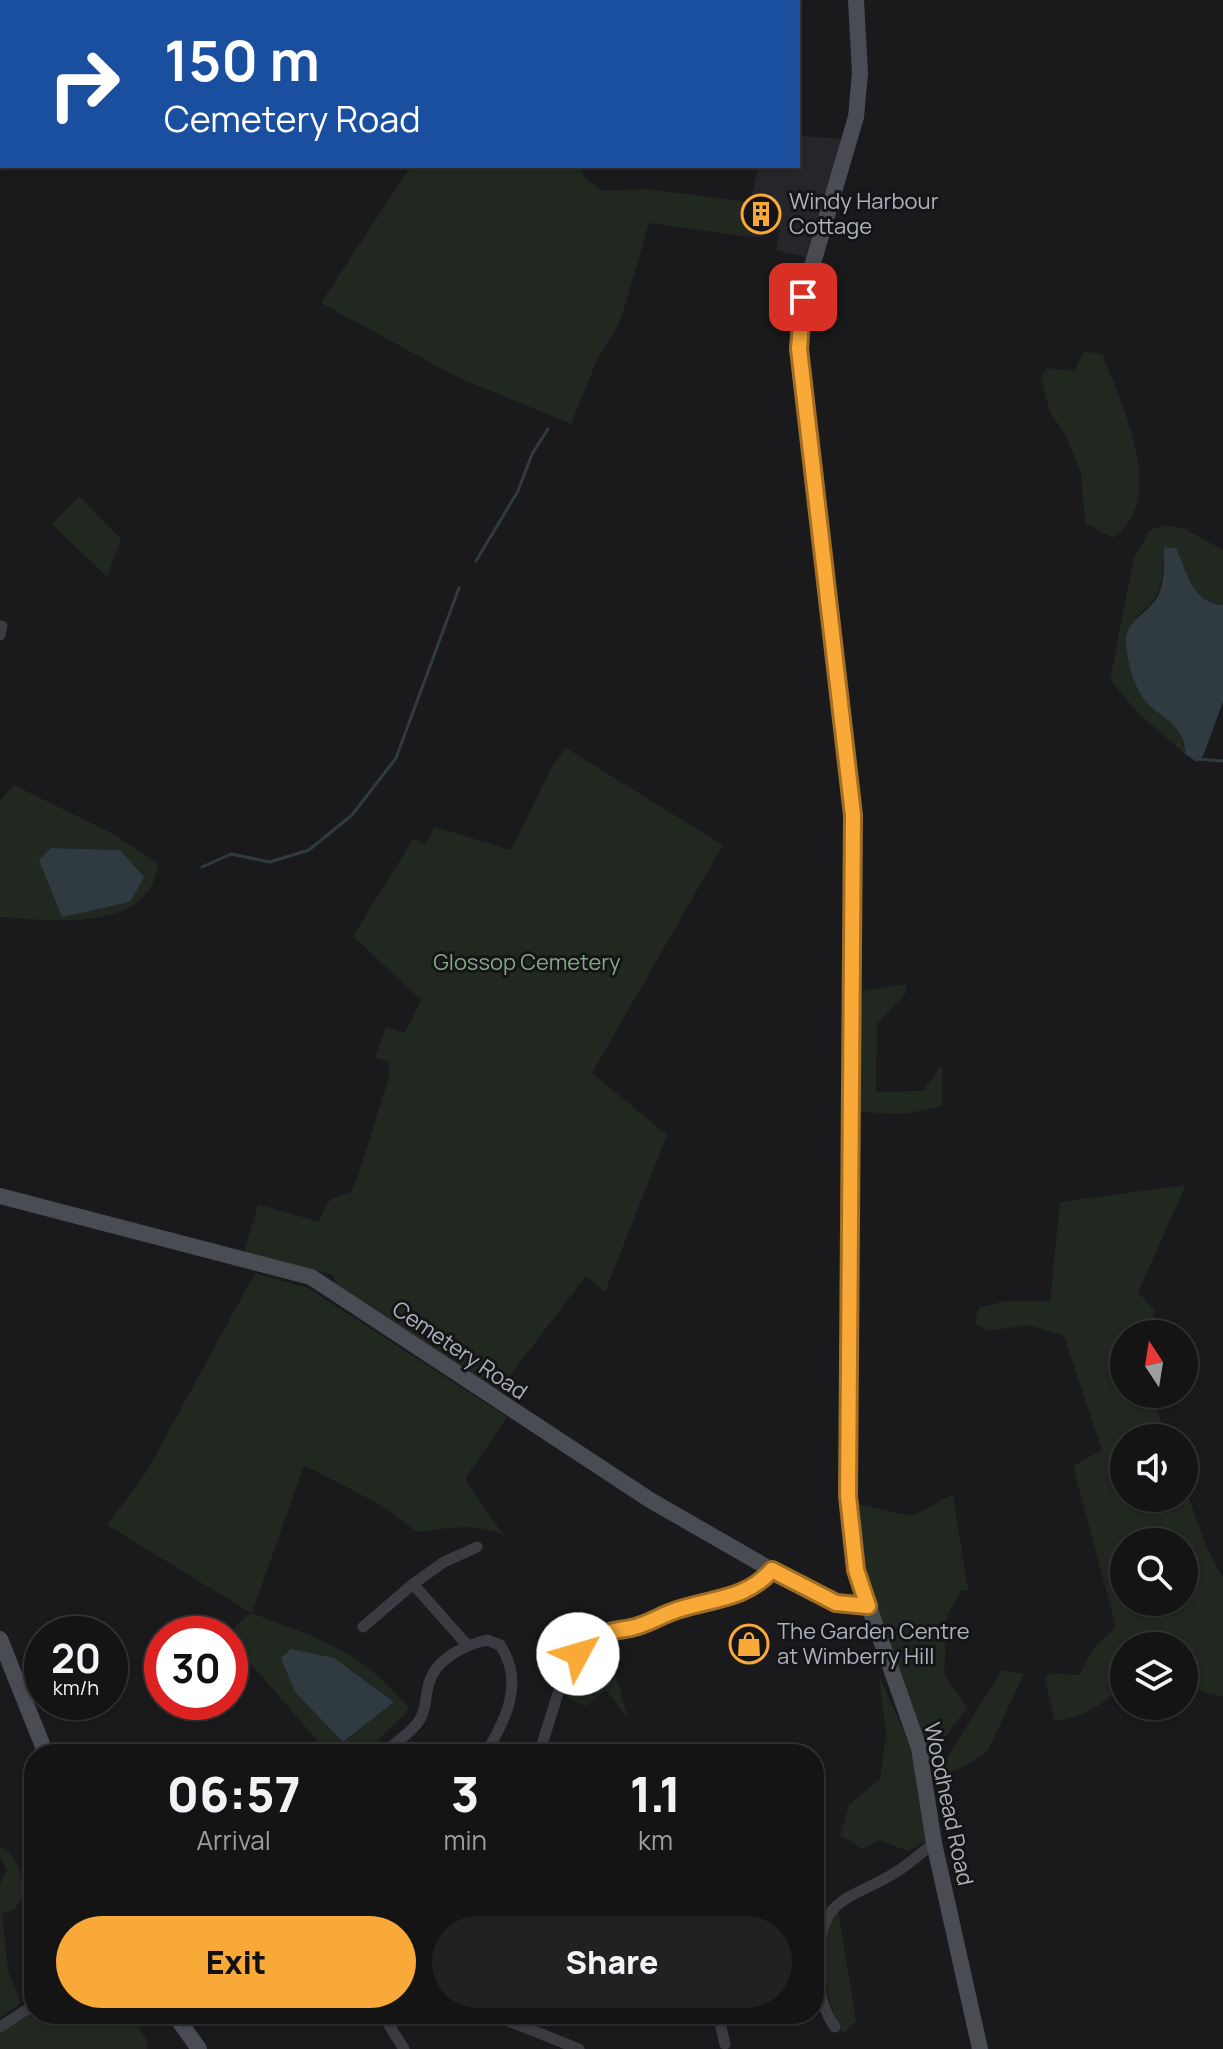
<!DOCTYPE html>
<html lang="en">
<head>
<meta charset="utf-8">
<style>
	:root { --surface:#141415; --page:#212122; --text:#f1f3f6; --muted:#9d9ea0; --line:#333334; --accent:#f8a937 }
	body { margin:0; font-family:Manrope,sans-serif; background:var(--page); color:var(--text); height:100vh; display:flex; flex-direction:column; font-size:30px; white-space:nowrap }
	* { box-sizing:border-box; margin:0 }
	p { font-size:26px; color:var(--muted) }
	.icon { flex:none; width:44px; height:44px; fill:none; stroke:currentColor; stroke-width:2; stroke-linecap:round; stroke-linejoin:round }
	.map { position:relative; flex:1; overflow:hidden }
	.details { position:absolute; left:24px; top:1744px; width:800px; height:280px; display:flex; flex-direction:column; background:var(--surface); border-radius:32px; box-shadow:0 2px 6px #0004,0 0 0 2px var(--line) }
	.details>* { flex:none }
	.guide { position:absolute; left:0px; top:0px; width:800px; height:168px; box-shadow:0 2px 6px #0004,0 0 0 2px var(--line); background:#1a4fa0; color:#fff; overflow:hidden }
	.needle { width:52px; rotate:348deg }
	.tools { position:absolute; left:1110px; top:1320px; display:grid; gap:16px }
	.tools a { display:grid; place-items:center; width:88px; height:88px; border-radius:50%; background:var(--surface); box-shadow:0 2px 6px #0004,0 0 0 2px var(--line); font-size:40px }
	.speed { position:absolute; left:24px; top:1616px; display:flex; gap:16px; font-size:40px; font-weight:700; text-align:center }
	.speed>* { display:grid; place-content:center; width:104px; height:104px; border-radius:50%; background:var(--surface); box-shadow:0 2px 6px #0004,0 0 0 2px var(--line); line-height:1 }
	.speed small { font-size:20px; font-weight:400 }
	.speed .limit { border:12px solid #d22; background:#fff; color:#111 }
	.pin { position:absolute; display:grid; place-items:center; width:68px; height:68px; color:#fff; margin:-34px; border-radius:16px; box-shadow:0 4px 12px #0006 }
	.me { position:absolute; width:88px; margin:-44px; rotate:51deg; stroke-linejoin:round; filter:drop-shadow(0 0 6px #0008) }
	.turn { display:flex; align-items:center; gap:28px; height:168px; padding:0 32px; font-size:36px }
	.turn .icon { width:104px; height:104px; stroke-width:2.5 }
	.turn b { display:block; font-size:56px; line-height:68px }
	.eta { display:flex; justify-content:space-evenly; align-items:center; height:136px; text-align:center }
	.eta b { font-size:48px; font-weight:800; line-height:56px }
	.action { display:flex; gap:16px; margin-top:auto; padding:16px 32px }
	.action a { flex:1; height:92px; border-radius:48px; background:var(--accent); color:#111; font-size:32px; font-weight:800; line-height:92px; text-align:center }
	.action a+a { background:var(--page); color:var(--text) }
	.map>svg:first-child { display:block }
	.built { fill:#26262a }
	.green { fill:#202820; fill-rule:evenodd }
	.water { fill:#2f3b41 }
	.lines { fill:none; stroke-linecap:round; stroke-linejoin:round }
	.stream { stroke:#2f3b41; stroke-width:3 }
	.street { stroke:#3b3c42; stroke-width:11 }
	.secondary { stroke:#494c52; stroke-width:16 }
	.route-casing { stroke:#a16e24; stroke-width:20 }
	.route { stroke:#f8a937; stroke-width:14 }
	.labels { text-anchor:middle; stroke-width:6; stroke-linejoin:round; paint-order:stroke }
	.poi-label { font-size:22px; fill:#acb2bc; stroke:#151518; text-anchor:start }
	.park-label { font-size:22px; fill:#83a883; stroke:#151518 }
	.street-label { font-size:22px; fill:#acb2bc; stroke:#151518 }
</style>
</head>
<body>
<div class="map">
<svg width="1223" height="2049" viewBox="0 0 1223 2049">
	<rect width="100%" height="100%" fill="#1a1a1c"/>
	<path class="built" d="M798 136 845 139 807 258 776 250 780 230 775 226 760 237H749L750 202 759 166H798Z"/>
	<path class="green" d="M411 166H581L584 177 602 191 646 189 750 202 749 237 649 223 620 322 597 360 571 424 457 377 321 303Z
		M1084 351 1103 355C1122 407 1169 498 1113 538L1085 523 1081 473 1065 434 1050 412 1041 378 1047 368 1074 371Z
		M79 496 121 539 107 577 52 524Z
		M1164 525 1185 529 1223 550V605C1192 604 1187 572 1176 548L1165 547C1161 581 1166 596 1135 617L1157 712 1181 731 1185 754 1139 714 1110 680 1134 558 1150 530Z
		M566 748 723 845 592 1073 667 1135 605 1292 586 1276 498 1391 336 1288 333 1275 244 1253 258 1204 319 1222C326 1203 329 1196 350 1193L357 1179 390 1074 388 1062 375 1057 386 1027 405 1033 421 1000 353 936 414 838 424 845 435 827 511 850 550 770Z
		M14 785 113 834 158 863C152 933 50 921 0 917V801ZM51 848 120 850 96 912Z
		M906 984V993L877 1024 876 1092 923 1091 942 1064V1106L904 1114 859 1112 860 991Z
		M1186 1185 1138 1292 1154 1310 1152 1334H1124V1394H1151L1167 1438H1124V1498H1184V1485L1206 1546 1223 1578V1697L1184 1686V1646H1124V1683C1103 1706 1085 1716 1055 1721L1045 1679 1051 1673 1079 1675 1094 1648 1116 1627 1073 1466 1102 1450 1064 1336 1028 1325 988 1331 975 1324 978 1308 1005 1301H1050L1060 1202ZM1184 1542V1602H1124V1542Z
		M255 1273 308 1288 507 1417 465 1479 504 1536C478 1521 445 1529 417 1532L379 1504 304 1465 252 1613C324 1641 358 1648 410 1709L364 1754H329L251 1664 230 1680 235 1626 251 1613 107 1525 147 1471ZM291 1649 334 1658 394 1702 344 1742Z
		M953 1494 968 1591 961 1590 947 1616 944 1674 967 1707 927 1763C900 1680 859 1592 857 1504L913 1516Z
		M607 1642 628 1719 606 1690 586 1706 566 1697C574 1671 582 1654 607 1642Z
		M1002 1670 1024 1674 987 1752 963 1767 934 1778Z
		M879 1676 911 1746 927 1841 908 1851 879 1840 862 1849 840 1835 849 1805 880 1779 886 1736Z
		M0 1846C19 1857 23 1876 24 1897L14 1909 2 1914 8 1971 21 2003 0 2018V1884L7 1870 0 1857Z
		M838 1909 856 2021 843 2034C824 1998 814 1944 838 1909Z
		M34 2009V2014H131L147 2041V2049H0V2030Z"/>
	<path class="water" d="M1164 547 1176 548C1187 571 1192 604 1223 605V702L1203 756 1197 762 1185 754C1185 722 1160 720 1143 698 1133 683 1128 663 1126 645 1124 619 1147 616 1158 596 1165 582 1164 563 1164 547Z
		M51 848 120 850 144 877 130 902 62 917 39 860Z
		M291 1649 334 1658 394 1702 343 1742 295 1692 281 1658Z"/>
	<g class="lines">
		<path class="stream" d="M476 561 518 491 532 454 548 429
			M1197 759 1223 761
			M202 867 231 854 270 862 309 850 352 815 396 758 459 588"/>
		<path class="street" d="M0 635 2 626
			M413 1584 444 1562 477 1547
			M363 1627 413 1584 468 1646
			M385 1754C395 1740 411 1735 420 1719 427 1708 425 1695 429 1683 436 1659 464 1645 487 1640L500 1645C525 1682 506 1720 485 1754
			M539 1754 565 1671 590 1640 608 1629 631 1628 674 1611 750 1591 772 1570
			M382 2014 404 2049
			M491 2014 579 2049
			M718 2014 725 2044
			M522 2026 527 2014
			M0 2027 34 2005
			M835 2027C822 2009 819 1990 819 1969 818 1897 843 1903 895 1873 909 1864 921 1853 934 1843"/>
		<path class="secondary" d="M856 0 860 73 856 117 803 297 799 349 853 815 848 1496 856 1570 919 1748 934 1843 980 2049
			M87 2 89 0
			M0 94 2 92
			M0 1196 311 1277 650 1500 796 1584 836 1603 868 1606
			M0 1639 46 1754
			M174 2014 199 2049"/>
	</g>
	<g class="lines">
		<defs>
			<path id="route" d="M578 1654C598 1631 603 1633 631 1628 647 1625 661 1615 677 1610 713 1598 745 1600 772 1570L836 1603 868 1606 856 1570 848 1496 853 815 799 349 803 297"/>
		</defs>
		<use href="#route" class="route-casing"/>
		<use href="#route" class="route"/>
	</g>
	<defs>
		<symbol id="building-ring" viewBox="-11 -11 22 22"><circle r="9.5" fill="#151518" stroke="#f8a937" stroke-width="1.5"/><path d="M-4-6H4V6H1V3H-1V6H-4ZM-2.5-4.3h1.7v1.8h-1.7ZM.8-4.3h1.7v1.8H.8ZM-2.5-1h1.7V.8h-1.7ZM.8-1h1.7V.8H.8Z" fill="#f8a937"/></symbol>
		<symbol id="shop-ring" viewBox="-11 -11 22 22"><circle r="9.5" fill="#151518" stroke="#f8a937" stroke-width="1.5"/><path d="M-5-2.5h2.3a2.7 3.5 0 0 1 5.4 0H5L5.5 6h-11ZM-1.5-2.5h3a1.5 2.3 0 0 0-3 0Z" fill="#f8a937"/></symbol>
	</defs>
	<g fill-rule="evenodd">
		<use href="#building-ring" x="739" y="192" width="44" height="44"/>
		<use href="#shop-ring" x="727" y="1622" width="44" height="44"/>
	</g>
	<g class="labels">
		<g class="poi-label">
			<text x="789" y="209">Windy Harbour<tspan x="789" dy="25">Cottage</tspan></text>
			<text x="777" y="1639">The Garden Centre<tspan x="777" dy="25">at Wimberry Hill</tspan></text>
		</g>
		<g class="park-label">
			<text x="527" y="970">Glossop Cemetery</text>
		</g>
		<g class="street-label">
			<text transform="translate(460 1350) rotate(34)" y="8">Cemetery Road</text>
			<text transform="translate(949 1804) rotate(78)" y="8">Woodhead Road</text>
		</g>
	</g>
</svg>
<div class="tools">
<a><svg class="needle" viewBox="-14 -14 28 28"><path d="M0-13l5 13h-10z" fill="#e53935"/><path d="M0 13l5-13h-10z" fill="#9d9ea0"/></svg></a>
<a><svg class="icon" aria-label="sound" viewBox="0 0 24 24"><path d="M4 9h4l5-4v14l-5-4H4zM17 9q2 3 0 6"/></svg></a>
<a><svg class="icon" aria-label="search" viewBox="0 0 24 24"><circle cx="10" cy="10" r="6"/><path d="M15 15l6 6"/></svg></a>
<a><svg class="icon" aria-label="layers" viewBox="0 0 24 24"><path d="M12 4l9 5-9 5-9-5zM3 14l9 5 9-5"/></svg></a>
</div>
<div class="speed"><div>20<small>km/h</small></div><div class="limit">30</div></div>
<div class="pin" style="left:803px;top:297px;background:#d93025"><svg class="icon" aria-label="arrive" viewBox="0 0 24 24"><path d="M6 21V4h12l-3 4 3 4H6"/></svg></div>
<svg class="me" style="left:578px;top:1654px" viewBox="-20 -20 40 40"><circle r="19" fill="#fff"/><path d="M0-13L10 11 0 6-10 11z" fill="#f8a937"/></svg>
<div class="guide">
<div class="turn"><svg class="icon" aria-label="right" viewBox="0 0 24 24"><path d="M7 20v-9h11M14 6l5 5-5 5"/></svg><div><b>150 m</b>Cemetery Road</div></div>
</div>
<section class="details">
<div class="eta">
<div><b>06:57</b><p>Arrival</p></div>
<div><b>3</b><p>min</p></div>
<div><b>1.1</b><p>km</p></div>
</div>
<div class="action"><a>Exit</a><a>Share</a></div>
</section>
</div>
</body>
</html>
